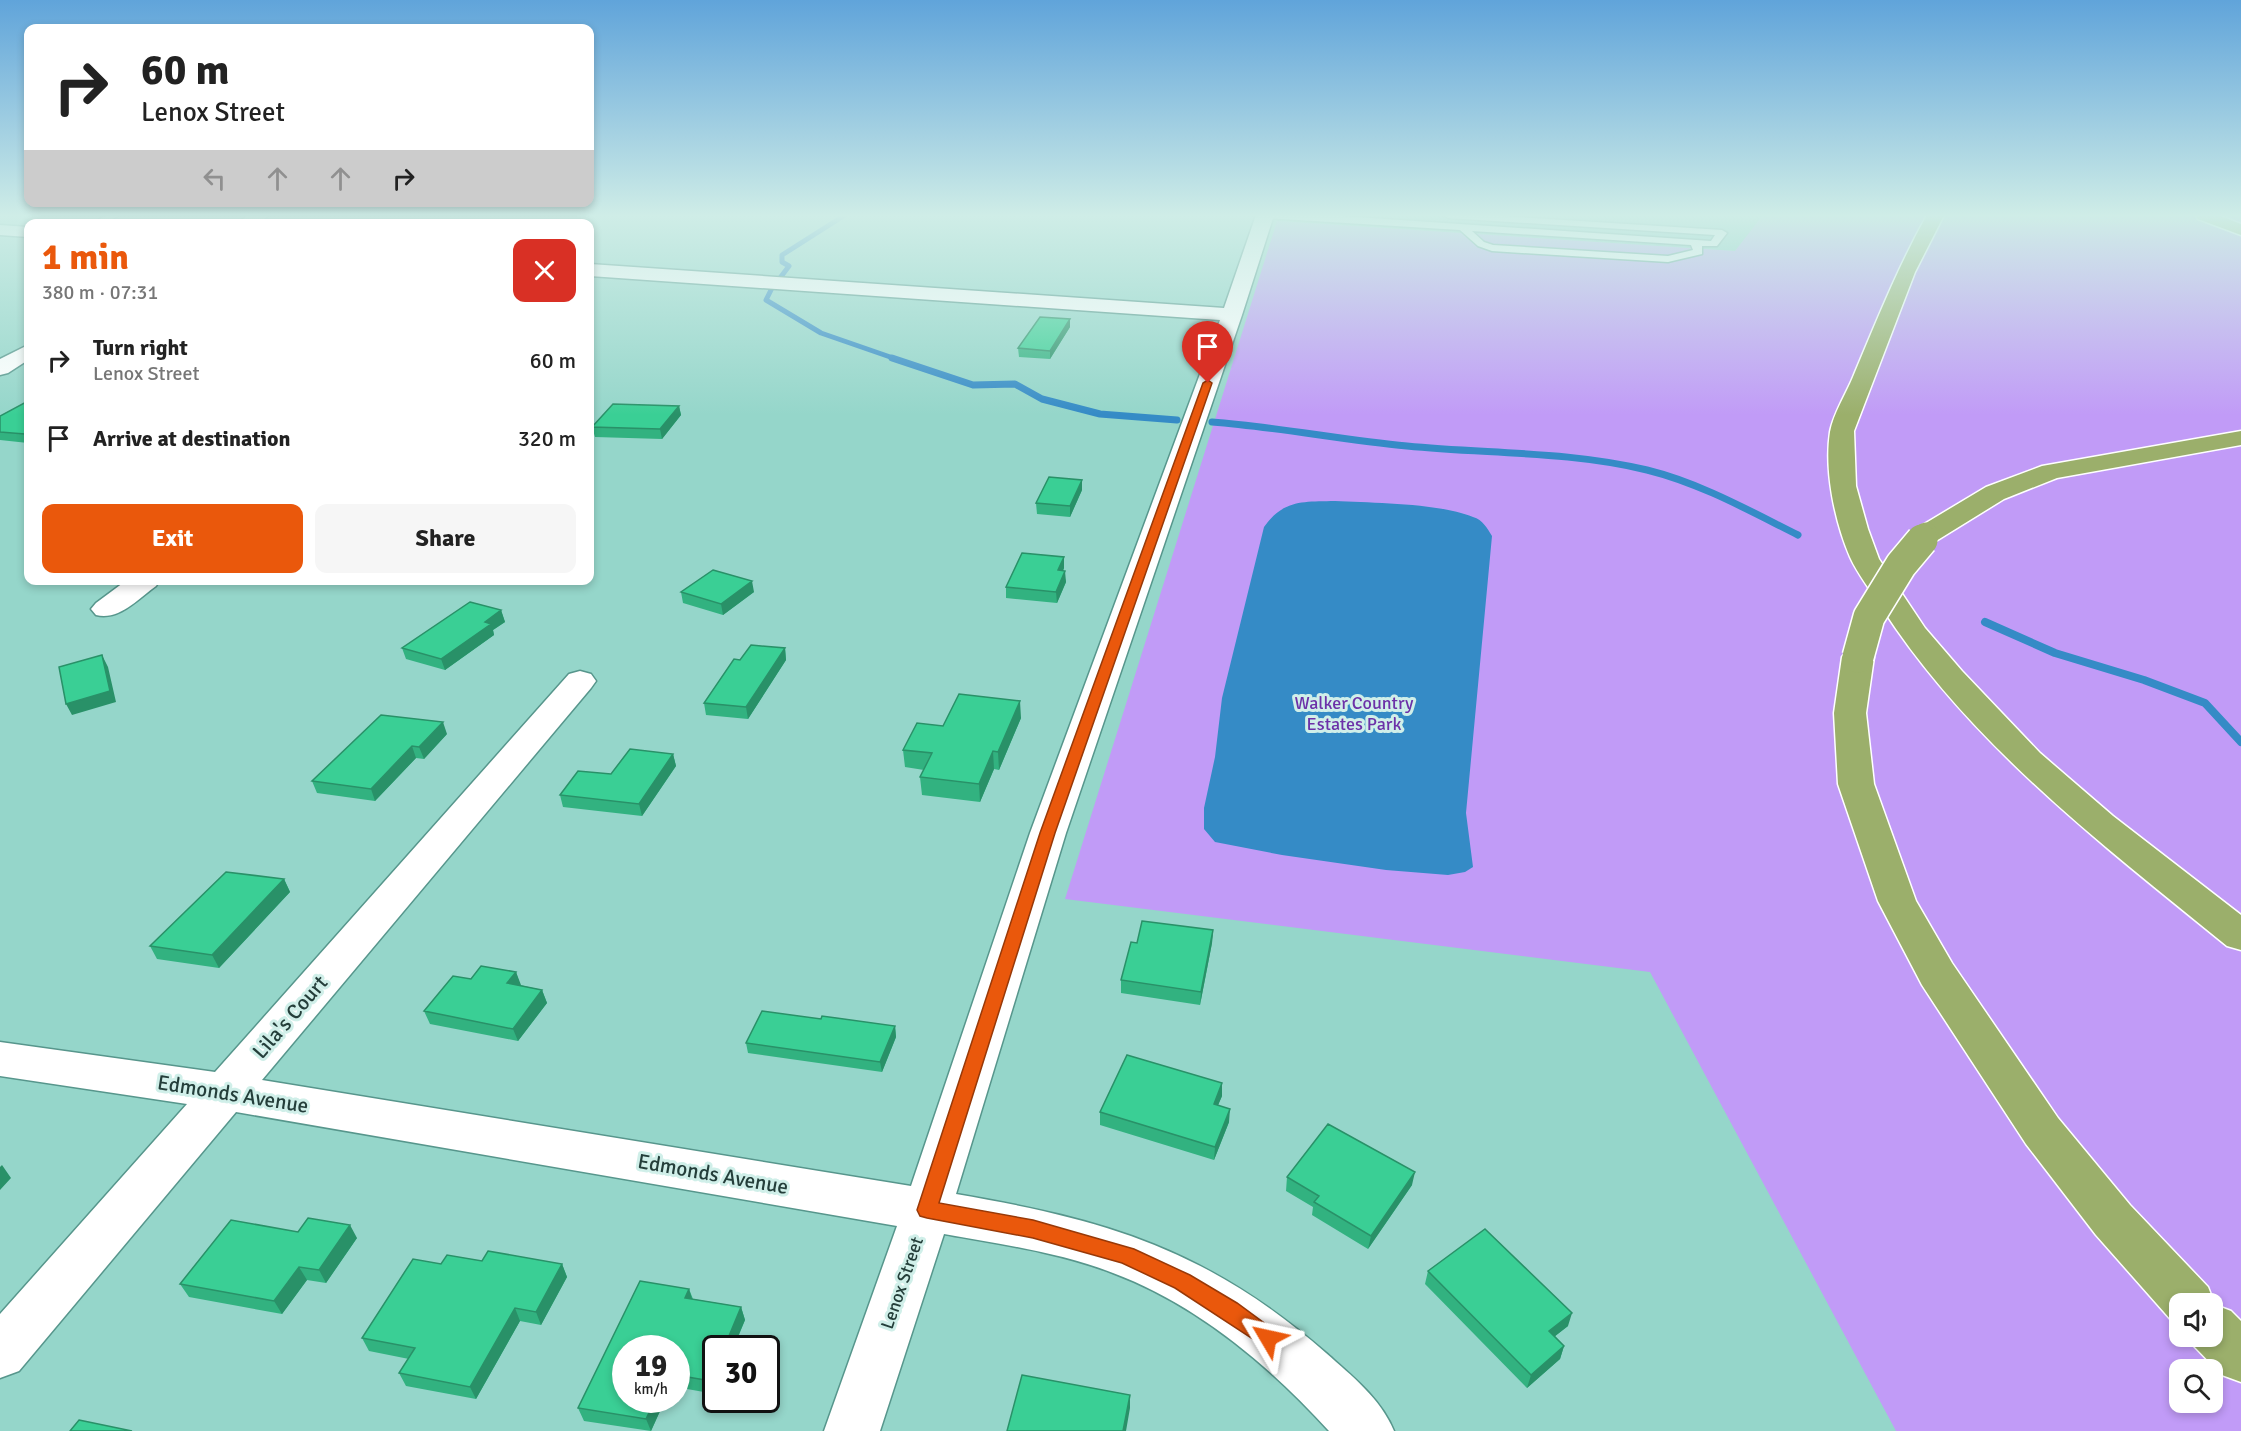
<!DOCTYPE html>
<html lang="en">
<head>
<meta charset="utf-8">
<style>
	:root { --surface:#fff; --page:#f6f6f6; --text:#222; --muted:#767676; --accent:#ea580c }
	body { margin:0; font-family:Signika,sans-serif; background:var(--page); color:var(--text); height:100vh; display:flex; flex-direction:column; font-size:22px; white-space:nowrap }
	* { box-sizing:border-box; margin:0 }
	p { font-size:20px; color:var(--muted) }
	.icon { flex:none; width:33px; height:33px; fill:none; stroke:currentColor; stroke-width:2; stroke-linecap:round; stroke-linejoin:round }
	.map { position:relative; flex:1; overflow:hidden }
	.side { position:absolute; left:24px; top:219px; width:570px; height:366px; display:flex; flex-direction:column; background:var(--surface); border-radius:12px; box-shadow:0 3px 9px #0003 }
	.side>* { flex:none }
	.banner { position:absolute; left:24px; top:24px; width:570px; height:183px; border-radius:12px; box-shadow:0 3px 9px #0003; background:#fff; color:var(--text); overflow:hidden }
	.buttons { position:absolute; left:2169px; top:1293px; display:grid; gap:12px }
	.buttons a { display:grid; place-items:center; width:54px; height:54px; border-radius:12px; background:var(--surface); box-shadow:0 3px 9px #0003; font-size:30px }
	.speed { position:absolute; left:612px; top:1335px; display:flex; gap:12px; font-size:30px; font-weight:700; text-align:center }
	.speed>* { display:grid; place-content:center; width:78px; height:78px; border-radius:50%; background:var(--surface); box-shadow:0 3px 9px #0003; line-height:1 }
	.speed small { font-size:15px; font-weight:400 }
	.speed .limit { border:3px solid #111; border-radius:9px; background:#fff; color:#111 }
	.pin { position:absolute; display:grid; place-items:center; width:51px; height:51px; color:#fff; margin:-62px -26px; border-radius:50% 50% 50% 0; rotate:-45deg; box-shadow:0 0 6px #0007 }
	.pin .icon { rotate:45deg }
	.me { position:absolute; width:66px; margin:-33px; rotate:306deg; stroke-linejoin:round; filter:drop-shadow(0 0 4px #0008) }
	.turn { display:flex; align-items:center; gap:21px; height:126px; padding:0 18px; font-size:27px }
	.turn .icon { width:78px; height:78px; stroke-width:2.5 }
	.turn b { display:block; font-size:42px; line-height:51px }
	.lanes { display:flex; align-items:center; height:57px; padding:0 18px; background:#0003; justify-content:center; gap:30px; direction:ltr }
	.lanes .off { opacity:.35 }
	.round { display:grid; place-items:center; flex:none; width:63px; height:63px; border-radius:12px; background:var(--page) }
	.head { display:flex; align-items:center; justify-content:space-between; height:102px; padding:0 18px }
	h1 { font-size:36px; font-weight:700; line-height:45px; color:var(--accent) }
	.primary-button { display:flex; gap:12px; margin-top:auto; padding:12px 18px }
	.primary-button a { flex:1; height:69px; border-radius:12px; background:var(--accent); color:#fff; font-size:24px; font-weight:700; line-height:69px; text-align:center }
	.primary-button a+a { background:var(--page); color:var(--text) }
	ul { padding:0; list-style:none }
	li { display:flex; align-items:center; gap:18px; height:78px; padding:0 18px }
	li div { flex:1 }
	li b { display:block; font-size:22px }
	li em { font-style:normal }
	.map>svg:first-child { display:block }
	.built { fill:#7fcbbe }
	.green { fill:#c19bf7; fill-rule:evenodd }
	.water { fill:#358bc6 }
	.lines { fill:none; stroke-linecap:round; stroke-linejoin:round }
	.stream-far2 { stroke:#358bc6; stroke-width:5 }
	.stream-far1 { stroke:#358bc6; stroke-width:7 }
	.stream { stroke:#358bc6; stroke-width:8 }
	.service-casing { stroke:#57968c; stroke-width:3 }
	.minor-casing { stroke:#57968c; stroke-width:3 }
	.tertiary-casing { stroke:#57968c; stroke-width:3 }
	.motorway-casing { stroke:#fff; stroke-width:3 }
	.service { fill:#fff; fill-rule:evenodd }
	.minor { fill:#fff; fill-rule:evenodd }
	.tertiary { fill:#fff; fill-rule:evenodd }
	.motorway { fill:#9baf6b; fill-rule:evenodd }
	.motorway-bridge-far1-casing { stroke:#fff; stroke-width:27; stroke-linecap:butt }
	.motorway-bridge-casing { stroke:#fff; stroke-width:34; stroke-linecap:butt }
	.motorway-bridge-far1 { stroke:#9baf6b; stroke-width:25 }
	.motorway-bridge { stroke:#9baf6b; stroke-width:31 }
	.wall { fill:#32b280 }
	.shaded-wall { fill:#299168 }
	.building { fill:#3acf95; stroke:#299168; stroke-width:1.5 }
	.route { fill:#ea580c; stroke:#983908; stroke-width:1.5 }
	.labels { text-anchor:middle; stroke-width:6; stroke-linejoin:round; paint-order:stroke }
	.park-label { font-size:18px; fill:#6c31a8; stroke:#d0efe9 }
	.street-label { font-size:18px; fill:#243e3a; stroke:#d0efe9 }
	.near-street-label { font-size:21px; fill:#243e3a; stroke:#d0efe9 }
</style>
</head>
<body>
<div class="map">
<svg width="2241" height="1431" viewBox="0 0 2241 1431">
	<rect width="100%" height="100%" fill="#95d6ca"/>
	<path class="built" d="M1279 215H1763L1736 251 1277 221Z"/>
	<path class="green" d="M1763 215H2241V1431H1896L1650 972 1065 899 1277 221 1735 251ZM2180 1304H2212V1336H2180ZM2180 1370H2212V1402H2180Z"/>
	<path class="water" d="M1335 501C1373 503 1439 503 1473 517 1483 520 1487 528 1492 536L1466 813 1473 867 1465 872 1448 875 1386 870 1282 855 1215 842 1204 829V808L1215 757 1222 698 1264 527C1284 499 1303 502 1335 501Z"/>
	<g class="lines">
		<path class="stream-far2" d="M780 278 789 266 782 262V255L845 215
			M772 288 766 300 821 333 896 359"/>
		<path class="stream-far1" d="M892 358 973 385 1015 384 1042 399 1100 414 1177 420
			M1212 422C1277 427 1342 440 1407 446 1487 454 1569 451 1647 470 1700 483 1750 511 1798 535"/>
		<path class="stream" d="M1985 622 2055 653 2144 680 2205 703 2241 742"/>
		<defs>
			<path id="service" d="M108 215H120L102 224H89Z
				M1260 215H1326L1711 241 1715 235 1448 218 1443 215H1486L1722 230 1727 233 1717 246H1702V254L1668 262 1492 251 1478 246 1460 230 1265 218ZM1472 231 1691 245 1693 250 1668 256 1493 245 1484 242Z"/>
			<path id="minor" d="M1256 215H1274L1242 315 1066 833 956 1194C1108 1220 1208 1250 1326 1353 1352 1376 1381 1399 1394 1431H1329C1269 1365 1196 1304 1113 1273 1059 1252 1000 1244 944 1234L880 1431H824L897 1226 236 1112 19 1371 0 1378V1314L187 1104 0 1076V1042L215 1072 569 674 580 671 591 674 596 681 591 688 262 1080 911 1186 1030 833 1220 320 590 276V264L1224 308Z
				M0 225 28 227V237L0 235Z
				M127 580H160L156 586C138 599 119 621 96 615L91 609 96 603Z"/>
			<path id="tertiary" d="M248 215H269L258 224H237Z
				M28 345V360L8 373 0 375V359Z"/>
			<path id="motorway" d="M1927 215H1944L1915 272 1854 431 1856 486 1868 529 1879 559 1925 628 1962 671 2040 753 2113 816 2241 915V950L2227 946C2104 846 1969 743 1882 608 1872 592 1858 575 1850 557 1835 522 1824 471 1830 432 1833 414 1846 394 1853 377 1876 322 1898 267 1927 215Z
				M2196 215H2218L2241 224V235L2198 219Z
				M2241 431V445L2057 478 2004 499 1936 541 1926 543 1916 541 1912 535 1916 529 1986 487 2042 466Z
				M1858 648 1869 650 1874 657 1866 713 1874 784 1916 901 1952 963 2058 1118 2130 1205 2208 1287 2215 1305 2231 1311 2241 1321V1382L2222 1375 2193 1345 2190 1336H2212V1304H2180V1324L2172 1321 2096 1235 2026 1144 1922 985 1878 901 1838 784 1834 713 1842 657 1847 650Z"/>
		</defs>
		<use href="#service" class="service-casing"/>
		<use href="#minor" class="minor-casing"/>
		<use href="#tertiary" class="tertiary-casing"/>
		<use href="#motorway" class="motorway-casing"/>
		<use href="#service" class="service"/>
		<use href="#minor" class="minor"/>
		<use href="#tertiary" class="tertiary"/>
		<use href="#motorway" class="motorway"/>
		<defs>
			<path id="motorway-bridge-far1" d="M1921 542 1926 535"/>
			<path id="motorway-bridge" d="M1858 657 1869 617 1901 565 1922 540"/>
		</defs>
		<use href="#motorway-bridge-far1" class="motorway-bridge-far1-casing"/>
		<use href="#motorway-bridge" class="motorway-bridge-casing"/>
		<use href="#motorway-bridge-far1" class="motorway-bridge-far1"/>
		<use href="#motorway-bridge" class="motorway-bridge"/>
	</g>
	<path class="wall" d="M1070 319V327L1050 359 1019 357 1018 348Z
		M28 401V443L0 440V416Z
		M679 406 681 415 662 439 595 437 592 427Z
		M1082 490 1070 517 1037 514 1036 503Z
		M1064 557V568L1063 571 1066 582 1057 603 1006 598V587Z
		M248 580H302L301 581Z
		M681 592H754L723 615 683 603Z
		M501 610 505 622 493 630 494 635 445 670 406 659 402 648Z
		M785 648 786 660 748 719 706 715 704 703 740 660Z
		M1021 718 999 770 994 769 980 802 922 795 920 777 924 770 905 767 903 750 943 726Z
		M447 734 424 759 416 758 375 801 317 793 312 781Z
		M673 754 676 766 642 816 563 807 560 795 611 774Z
		M284 879 290 892 219 968 157 959 150 946Z
		M1213 930 1212 943 1200 1005 1121 993V980L1137 943Z
		M516 972 520 985 542 990 547 1003 518 1041 430 1024 424 1011 471 979Z
		M821 1019 895 1026 896 1037 882 1072 748 1053 746 1043Z
		M1222 1096 1218 1105 1229 1122 1214 1160 1100 1125V1112Z
		M1287 1177 1412 1185 1368 1249 1312 1215 1313 1207 1286 1191Z
		M298 1232 357 1238 326 1283 307 1280 282 1314 189 1297 180 1284Z
		M482 1261 562 1264 567 1277 541 1325 520 1321 476 1399 406 1386 399 1373 409 1359 369 1351 362 1338 441 1264Z
		M1428 1271 1568 1326 1555 1336 1564 1346 1560 1359 1527 1388 1425 1284Z
		M689 1289 693 1299 741 1307 745 1320 715 1394 676 1387V1348L626 1400H665L651 1431 584 1421 578 1408Z"/>
	<path class="shaded-wall" d="M1070 319V327L1050 359V351Z
		M679 406 681 415 662 439 660 429Z
		M28 432V442L25 434Z
		M1082 480V490L1070 517V506Z
		M1064 557V568L1058 581V570Z
		M1065 571 1066 582 1057 603 1056 592Z
		M752 581 754 592 723 615 721 604Z
		M501 610 505 622 493 630 494 635 445 670 441 659 485 622Z
		M785 648 786 660 748 719 746 707Z
		M102 655 108 667 116 702 72 715 66 704Z
		M1020 701 1021 718 999 770 998 752Z
		M443 722 447 734 424 759 419 747Z
		M412 746 416 758 375 801 371 789Z
		M993 751 994 769 980 802 979 784Z
		M673 754 676 766 642 816 639 804Z
		M284 879 290 892 219 968 212 955Z
		M1213 930 1212 943 1200 1005 1201 992Z
		M516 972 521 985 512 996 507 983Z
		M542 990 547 1003 518 1041 513 1029Z
		M895 1026 896 1037 882 1072 880 1062Z
		M1222 1083V1096L1213 1117 1214 1104Z
		M1230 1109 1229 1122 1214 1160 1215 1147Z
		M2 1165 11 1178 0 1190V1167Z
		M1415 1172 1412 1185 1368 1249 1371 1236Z
		M350 1225 357 1238 326 1283 319 1270Z
		M562 1264 567 1277 541 1325 536 1312Z
		M299 1267 307 1280 282 1314 274 1301Z
		M689 1289 693 1302 685 1298Z
		M741 1307 745 1320 733 1348H724Z
		M515 1308 520 1321 476 1399 470 1387Z
		M1572 1313 1568 1326 1545 1344 1549 1331Z
		M1564 1346 1560 1359 1527 1388 1531 1375Z
		M716 1370V1392L715 1394 711 1381Z
		M1130 1395V1408L1126 1431H1123Z
		M655 1400H665L651 1431 646 1419Z"/>
	<path class="building" d="M1040 317 1070 319 1050 351 1018 348Z
		M28 401V432L25 434 0 432V416Z
		M613 404 679 406 660 429 592 427Z
		M1049 477 1082 480 1070 506 1036 503Z
		M1022 553 1064 557 1058 570 1065 571 1056 592 1006 587Z
		M713 570 752 581 721 604 681 592Z
		M470 602 501 610 485 622 491 624 441 659 402 648Z
		M751 645 785 648 746 707 704 703 734 659 740 660Z
		M102 655 110 691 66 704 59 667Z
		M959 694 1020 701 998 752 993 751 979 784 920 777 932 753 903 750 917 723 943 726Z
		M381 715 443 722 419 747 412 746 371 789 312 781Z
		M630 749 673 754 639 804 560 795 578 771 611 774Z
		M226 872 284 879 212 955 150 946Z
		M1142 921 1213 930 1201 992 1121 980 1131 942 1137 943Z
		M481 966 516 972 507 983 542 990 513 1029 424 1011 453 976 471 979Z
		M762 1011 821 1019 822 1016 895 1026 880 1062 746 1043Z
		M1127 1055 1222 1083 1214 1104 1230 1109 1215 1147 1100 1112Z
		M1328 1124 1415 1172 1371 1236 1314 1202 1319 1196 1287 1177Z
		M308 1218 350 1225 319 1270 299 1267 274 1301 180 1284 231 1220 298 1232Z
		M1485 1229 1572 1313 1549 1331 1564 1346 1531 1375 1428 1271Z
		M488 1251 562 1264 536 1312 515 1308 470 1387 399 1373 415 1348 362 1338 413 1259 441 1264 447 1255 482 1261Z
		M640 1281 689 1289 685 1298 741 1307 724 1348H716V1370L711 1381 676 1375V1348H626V1400H655L646 1419 578 1408Z
		M1022 1375 1130 1395 1123 1431H1007Z
		M79 1420 132 1431H70Z"/>
	<linearGradient id="sky" x2="0" y2="1"><stop stop-color="#60a4da"/><stop offset="0.52" stop-color="#cfede7"/><stop offset="1" stop-color="#cfede7" stop-opacity="0"/></linearGradient>
	<rect width="2241" height="415" fill="url(#sky)"/>
	<path class="route" d="M1208 380 1212 383 1055 833 939 1203 1033 1220 1134 1249 1190 1275 1237 1303 1275 1331 1279 1338 1275 1346 1268 1349 1175 1288 1122 1263 1033 1238 927 1218 920 1216 917 1210 1040 833 1203 383Z"/>
	<g class="labels">
		<g class="park-label">
			<text x="1354" y="709">Walker Country<tspan x="1354" dy="21">Estates Park</tspan></text>
		</g>
		<g class="street-label">
			<text transform="translate(902 1283) rotate(-71)" y="6">Lenox Street</text>
		</g>
		<g class="near-street-label">
			<text transform="translate(290 1017) rotate(-49)" y="7">Lila's Court</text>
			<text transform="translate(233 1094) rotate(9)" y="7">Edmonds Avenue</text>
			<text transform="translate(713 1174) rotate(10)" y="7">Edmonds Avenue</text>
		</g>
	</g>
</svg>
<div class="buttons">
<a><svg class="icon" aria-label="sound" viewBox="0 0 24 24"><path d="M4 9h4l5-4v14l-5-4H4zM17 9q2 3 0 6"/></svg></a>
<a><svg class="icon" aria-label="search" viewBox="0 0 24 24"><circle cx="10" cy="10" r="6"/><path d="M15 15l6 6"/></svg></a>
</div>
<div class="speed"><div>19<small>km/h</small></div><div class="limit">30</div></div>
<div class="pin" style="left:1208px;top:383px;background:#d93025"><svg class="icon" aria-label="arrive" viewBox="0 0 24 24"><path d="M6 21V4h12l-3 4 3 4H6"/></svg></div>
<svg class="me" style="left:1268px;top:1338px" viewBox="-20 -20 40 40"><path d="M0-17L14 15 0 8-14 15z" fill="#ea580c" stroke="#fff" stroke-width="4"/></svg>
<div class="banner">
<div class="turn"><svg class="icon" aria-label="right" viewBox="0 0 24 24"><path d="M7 20v-9h11M14 6l5 5-5 5"/></svg><div><b>60 m</b>Lenox Street</div></div>
<div class="lanes"><svg class="icon off" aria-label="left" viewBox="0 0 24 24"><path d="M17 20v-9H6M10 6l-5 5 5 5"/></svg><svg class="icon off" aria-label="ahead" viewBox="0 0 24 24"><path d="M12 20V5M6 11l6-6 6 6"/></svg><svg class="icon off" aria-label="ahead" viewBox="0 0 24 24"><path d="M12 20V5M6 11l6-6 6 6"/></svg><svg class="icon" aria-label="right" viewBox="0 0 24 24"><path d="M7 20v-9h11M14 6l5 5-5 5"/></svg></div>
</div>
<section class="side">
<div class="head"><div><h1>1 min</h1><p>380 m · 07:31</p></div><a class="round" style="background:#d93025;color:#fff"><svg class="icon" aria-label="close" viewBox="0 0 24 24"><path d="M6 6l12 12M18 6L6 18"/></svg></a></div>
<ul>
<li><svg class="icon" aria-label="right" viewBox="0 0 24 24"><path d="M7 20v-9h11M14 6l5 5-5 5"/></svg><div><b>Turn right</b><p>Lenox Street</p></div><em>60 m</em></li>
<li><svg class="icon" aria-label="arrive" viewBox="0 0 24 24"><path d="M6 21V4h12l-3 4 3 4H6"/></svg><div><b>Arrive at destination</b></div><em>320 m</em></li>
</ul>
<div class="primary-button"><a>Exit</a><a>Share</a></div>
</section>
</div>
</body>
</html>
